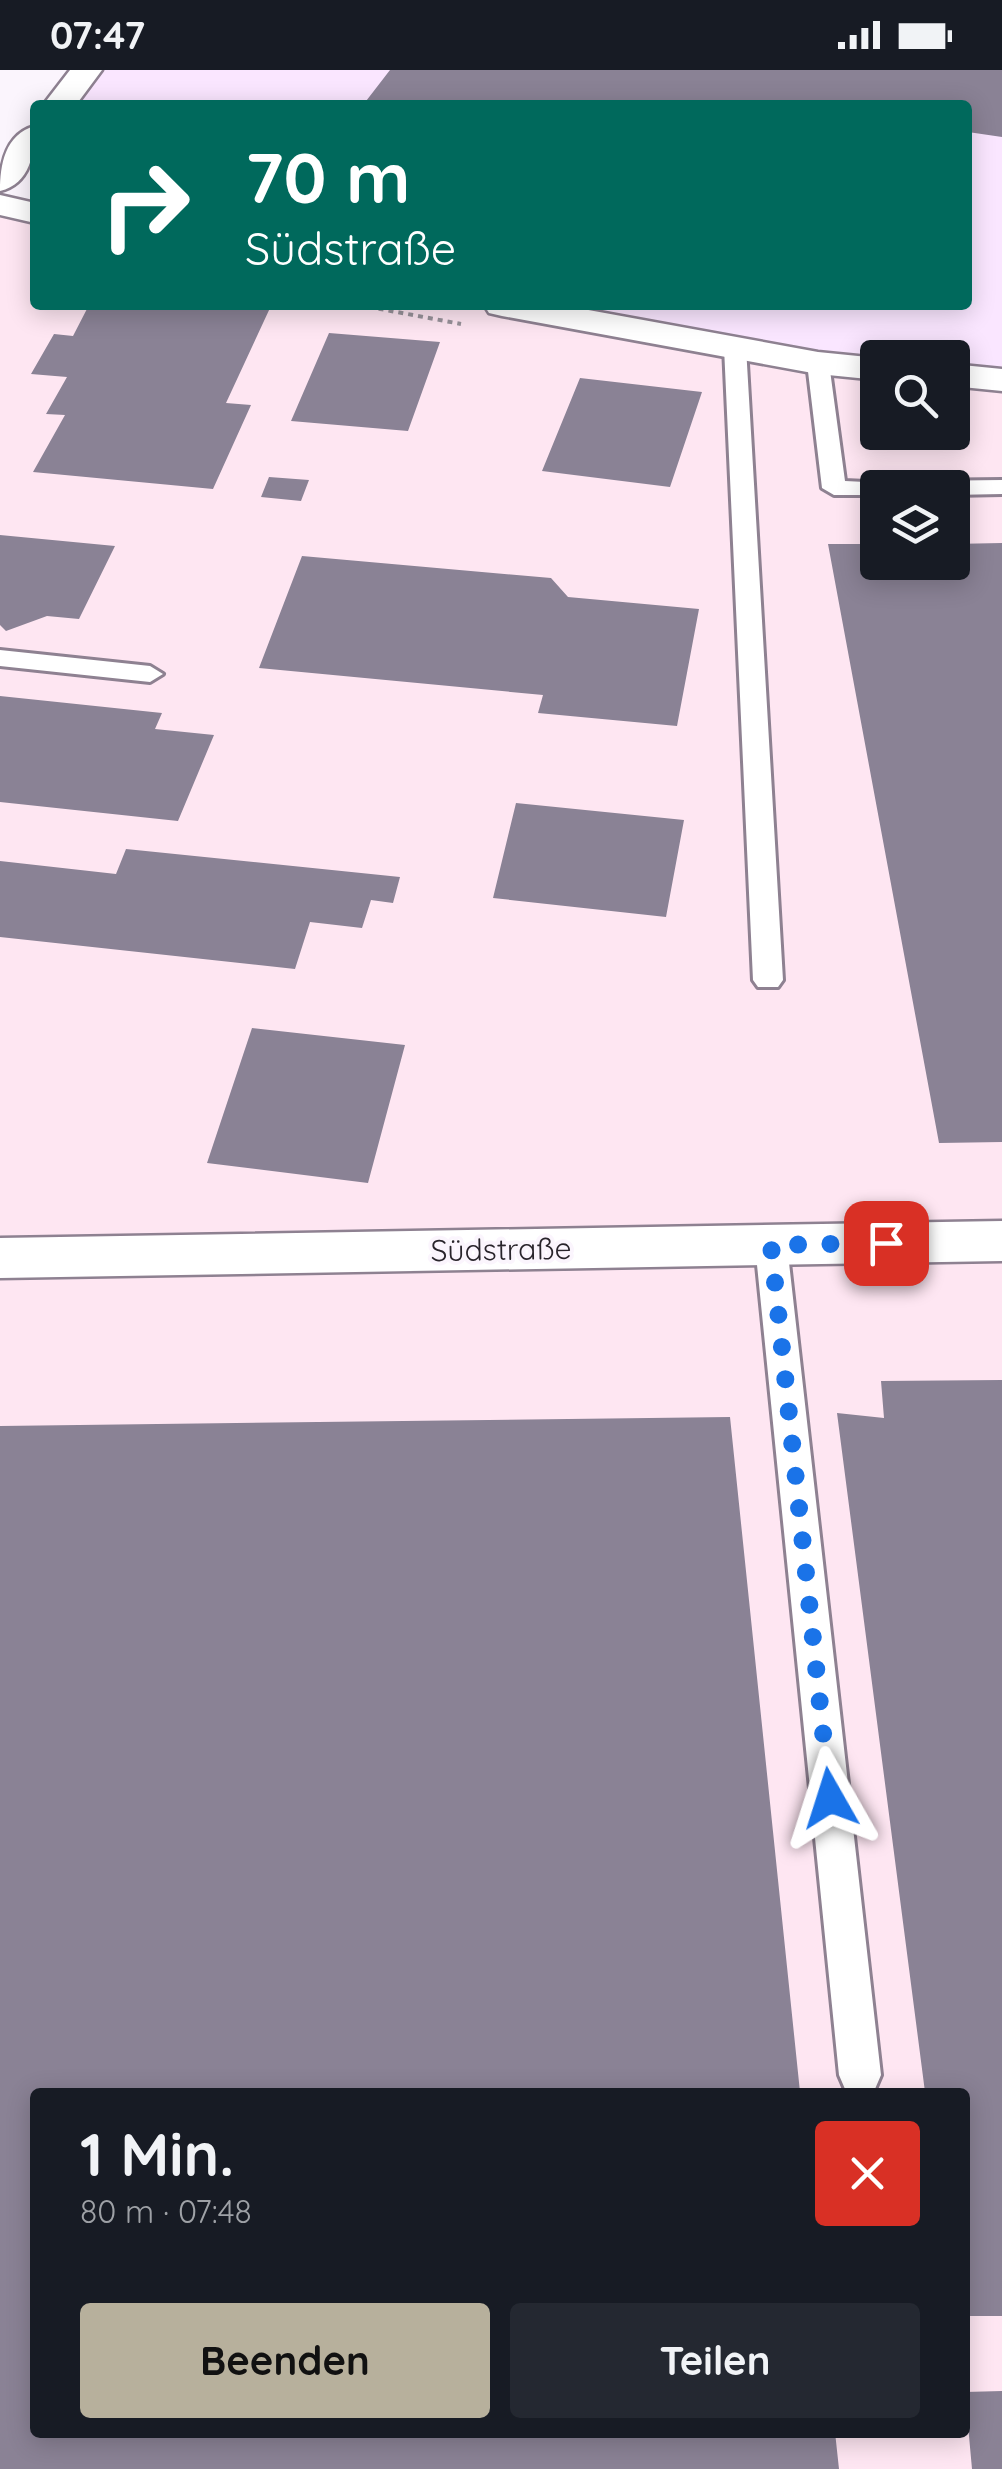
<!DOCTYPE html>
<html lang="de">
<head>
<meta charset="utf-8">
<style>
	:root { --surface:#171b24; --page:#242831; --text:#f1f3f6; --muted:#9ea1a6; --accent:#b7b09c }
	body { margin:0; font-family:Quicksand,sans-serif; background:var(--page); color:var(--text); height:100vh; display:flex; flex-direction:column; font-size:38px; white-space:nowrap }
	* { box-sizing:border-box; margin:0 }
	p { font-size:32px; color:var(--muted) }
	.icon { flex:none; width:55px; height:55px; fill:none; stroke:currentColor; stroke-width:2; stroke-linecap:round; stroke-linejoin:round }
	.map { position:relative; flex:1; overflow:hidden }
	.drawer { position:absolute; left:30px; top:2018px; width:940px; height:350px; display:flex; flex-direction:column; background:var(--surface); border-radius:10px; box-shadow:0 5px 25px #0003 }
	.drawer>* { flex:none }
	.banner { position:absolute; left:30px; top:30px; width:942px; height:210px; border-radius:10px; box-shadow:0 5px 25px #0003; background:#00695c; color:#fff; overflow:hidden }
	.tools { position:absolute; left:860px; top:270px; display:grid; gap:20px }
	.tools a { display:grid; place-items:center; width:110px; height:110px; border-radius:10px; background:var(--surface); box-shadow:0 5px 25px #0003; font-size:50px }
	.pin { position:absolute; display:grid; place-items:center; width:85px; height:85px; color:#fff; margin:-42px; border-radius:20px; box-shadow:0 5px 15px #0006 }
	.me { position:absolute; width:110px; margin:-55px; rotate:354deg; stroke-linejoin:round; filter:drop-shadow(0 0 8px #0008) }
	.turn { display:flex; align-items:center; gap:35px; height:210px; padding:0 50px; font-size:45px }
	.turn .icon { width:130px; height:130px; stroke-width:2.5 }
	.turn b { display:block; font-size:70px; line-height:85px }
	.round { display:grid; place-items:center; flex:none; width:105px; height:105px; border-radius:10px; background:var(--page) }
	.headline { display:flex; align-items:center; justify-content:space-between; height:170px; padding:0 50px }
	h1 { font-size:60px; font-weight:800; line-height:75px }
	.button { display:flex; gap:20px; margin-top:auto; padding:20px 50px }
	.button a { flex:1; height:115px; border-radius:10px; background:var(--accent); color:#111; font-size:40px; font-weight:800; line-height:115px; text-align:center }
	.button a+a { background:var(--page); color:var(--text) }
	.status { display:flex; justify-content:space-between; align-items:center; height:70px; padding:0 50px; background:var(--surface); direction:ltr }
	.status svg { height:28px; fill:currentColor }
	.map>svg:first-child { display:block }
	.commercial { fill:#fee6f2; fill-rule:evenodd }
	.built { fill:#fae6ff }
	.building { fill:#8a8295 }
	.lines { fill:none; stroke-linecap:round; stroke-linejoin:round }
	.lane-casing { stroke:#8e8191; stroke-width:6 }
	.street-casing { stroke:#8e8191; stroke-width:5 }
	.secondary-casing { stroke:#8e8191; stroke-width:5 }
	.path { stroke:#98929a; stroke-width:4; stroke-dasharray:5 5; stroke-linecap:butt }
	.lane { fill:#fff; fill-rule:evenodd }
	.street { fill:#fff; fill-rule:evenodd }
	.secondary { fill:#fff; fill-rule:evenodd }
	.route { stroke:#1a73e8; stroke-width:18; stroke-dasharray:0 32.4 }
	.labels { text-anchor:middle; stroke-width:8; stroke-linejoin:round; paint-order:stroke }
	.street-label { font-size:30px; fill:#29242b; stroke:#fbf5fd }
</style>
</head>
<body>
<div class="status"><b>07:47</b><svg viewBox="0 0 49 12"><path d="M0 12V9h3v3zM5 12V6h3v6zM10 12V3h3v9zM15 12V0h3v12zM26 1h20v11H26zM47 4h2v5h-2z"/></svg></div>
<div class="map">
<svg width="1002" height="2399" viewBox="0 0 1002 2399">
	<rect width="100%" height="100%" fill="#fbf5fd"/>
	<path class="commercial" d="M0 135 35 143V235H506L877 293 878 362H952L953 294 1002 295V2399H0ZM878 418H952V492H878ZM35 2022H965V2362H35Z"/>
	<path class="built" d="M87 0H1002V310L953 305 952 288H878L877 299 502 235H968V35H59Z"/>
	<path class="building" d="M390 0H1002V67L968 62V35H363Z
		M89 235 270 238 226 333 251 335 213 419 33 402 65 345 46 344 67 307 31 304 54 264 73 266Z
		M329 263 440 272 408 361 291 351Z
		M580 308 702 322 670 417 542 401Z
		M269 407 309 410 301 431 261 427Z
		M0 465 115 476 79 549 47 546 6 561 0 555Z
		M1002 473V1072L939 1073 828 474H878V492H952V474Z
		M302 486 551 508 568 527 699 539 677 656 538 643 543 625 259 598Z
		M0 626 162 643 155 659 214 665 178 751 0 732Z
		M516 733 684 750 666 847 493 828Z
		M126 779 400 807 393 833 371 830 362 858 310 852 295 899 0 867V791L116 804Z
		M252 958 405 975 368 1113 207 1093Z
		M1002 1310V2246H965V2022H925L837 1343 884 1348 881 1311Z
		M730 1347 800 2022H35V2362H835L839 2399H0V1356Z
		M1002 2321V2399H972L965 2322Z"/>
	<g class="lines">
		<defs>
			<path id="lane" d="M735 270 746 277 783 910 778 917H758L753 910 724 277Z
				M818 286 829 293 845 411 886 413 889 418H878V425H834L822 418 807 293Z
				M1002 410V424L952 425V418H909L920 411Z
				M0 580 150 596 163 604 150 612 0 596Z
				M771 1163 782 1167 787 1175 881 2005 875 2019 866 2022 845 2019 839 2005 755 1175 760 1167Z"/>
			<path id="street" d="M0 125 35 133V153L0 145Z
				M484 235H561L818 282 878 288V310L818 304 502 246 489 243Z
				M952 294 1002 299V321L952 316Z
				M1002 1151V1191L0 1208V1168Z"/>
			<path id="secondary" d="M70 0H102L76 35H43Z
				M35 56C35 83 30 114 0 121 0 95 5 64 35 56Z"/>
		</defs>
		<use href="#lane" class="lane-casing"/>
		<use href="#street" class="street-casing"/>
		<use href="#secondary" class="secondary-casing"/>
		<path class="path" d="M359 235 461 254
			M902 284 930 286"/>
		<use href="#lane" class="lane"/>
		<use href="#street" class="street"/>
		<use href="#secondary" class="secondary"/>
	</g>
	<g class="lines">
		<path class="route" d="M830 1728 771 1175 886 1173"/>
	</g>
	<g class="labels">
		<g class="street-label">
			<text transform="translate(501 1180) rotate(-1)" y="10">Südstraße</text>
		</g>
	</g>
</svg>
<div class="tools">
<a><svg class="icon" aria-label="search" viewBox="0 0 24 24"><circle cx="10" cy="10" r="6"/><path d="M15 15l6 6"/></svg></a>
<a><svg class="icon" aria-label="layers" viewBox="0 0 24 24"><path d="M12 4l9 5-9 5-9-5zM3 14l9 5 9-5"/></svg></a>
</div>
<div class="pin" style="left:886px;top:1173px;background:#d93025"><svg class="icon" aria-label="arrive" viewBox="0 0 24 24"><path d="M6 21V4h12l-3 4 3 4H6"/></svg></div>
<svg class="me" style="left:830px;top:1728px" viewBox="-20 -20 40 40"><path d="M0-17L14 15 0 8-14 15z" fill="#1a73e8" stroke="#fff" stroke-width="4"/></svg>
<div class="banner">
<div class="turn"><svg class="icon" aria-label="right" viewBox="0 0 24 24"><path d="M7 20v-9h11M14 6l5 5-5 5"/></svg><div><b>70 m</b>Südstraße</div></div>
</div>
<section class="drawer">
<div class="headline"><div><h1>1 Min.</h1><p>80 m · 07:48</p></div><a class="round" style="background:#d93025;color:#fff"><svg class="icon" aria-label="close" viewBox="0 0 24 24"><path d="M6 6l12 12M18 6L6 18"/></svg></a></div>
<div class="button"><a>Beenden</a><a>Teilen</a></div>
</section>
</div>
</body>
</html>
